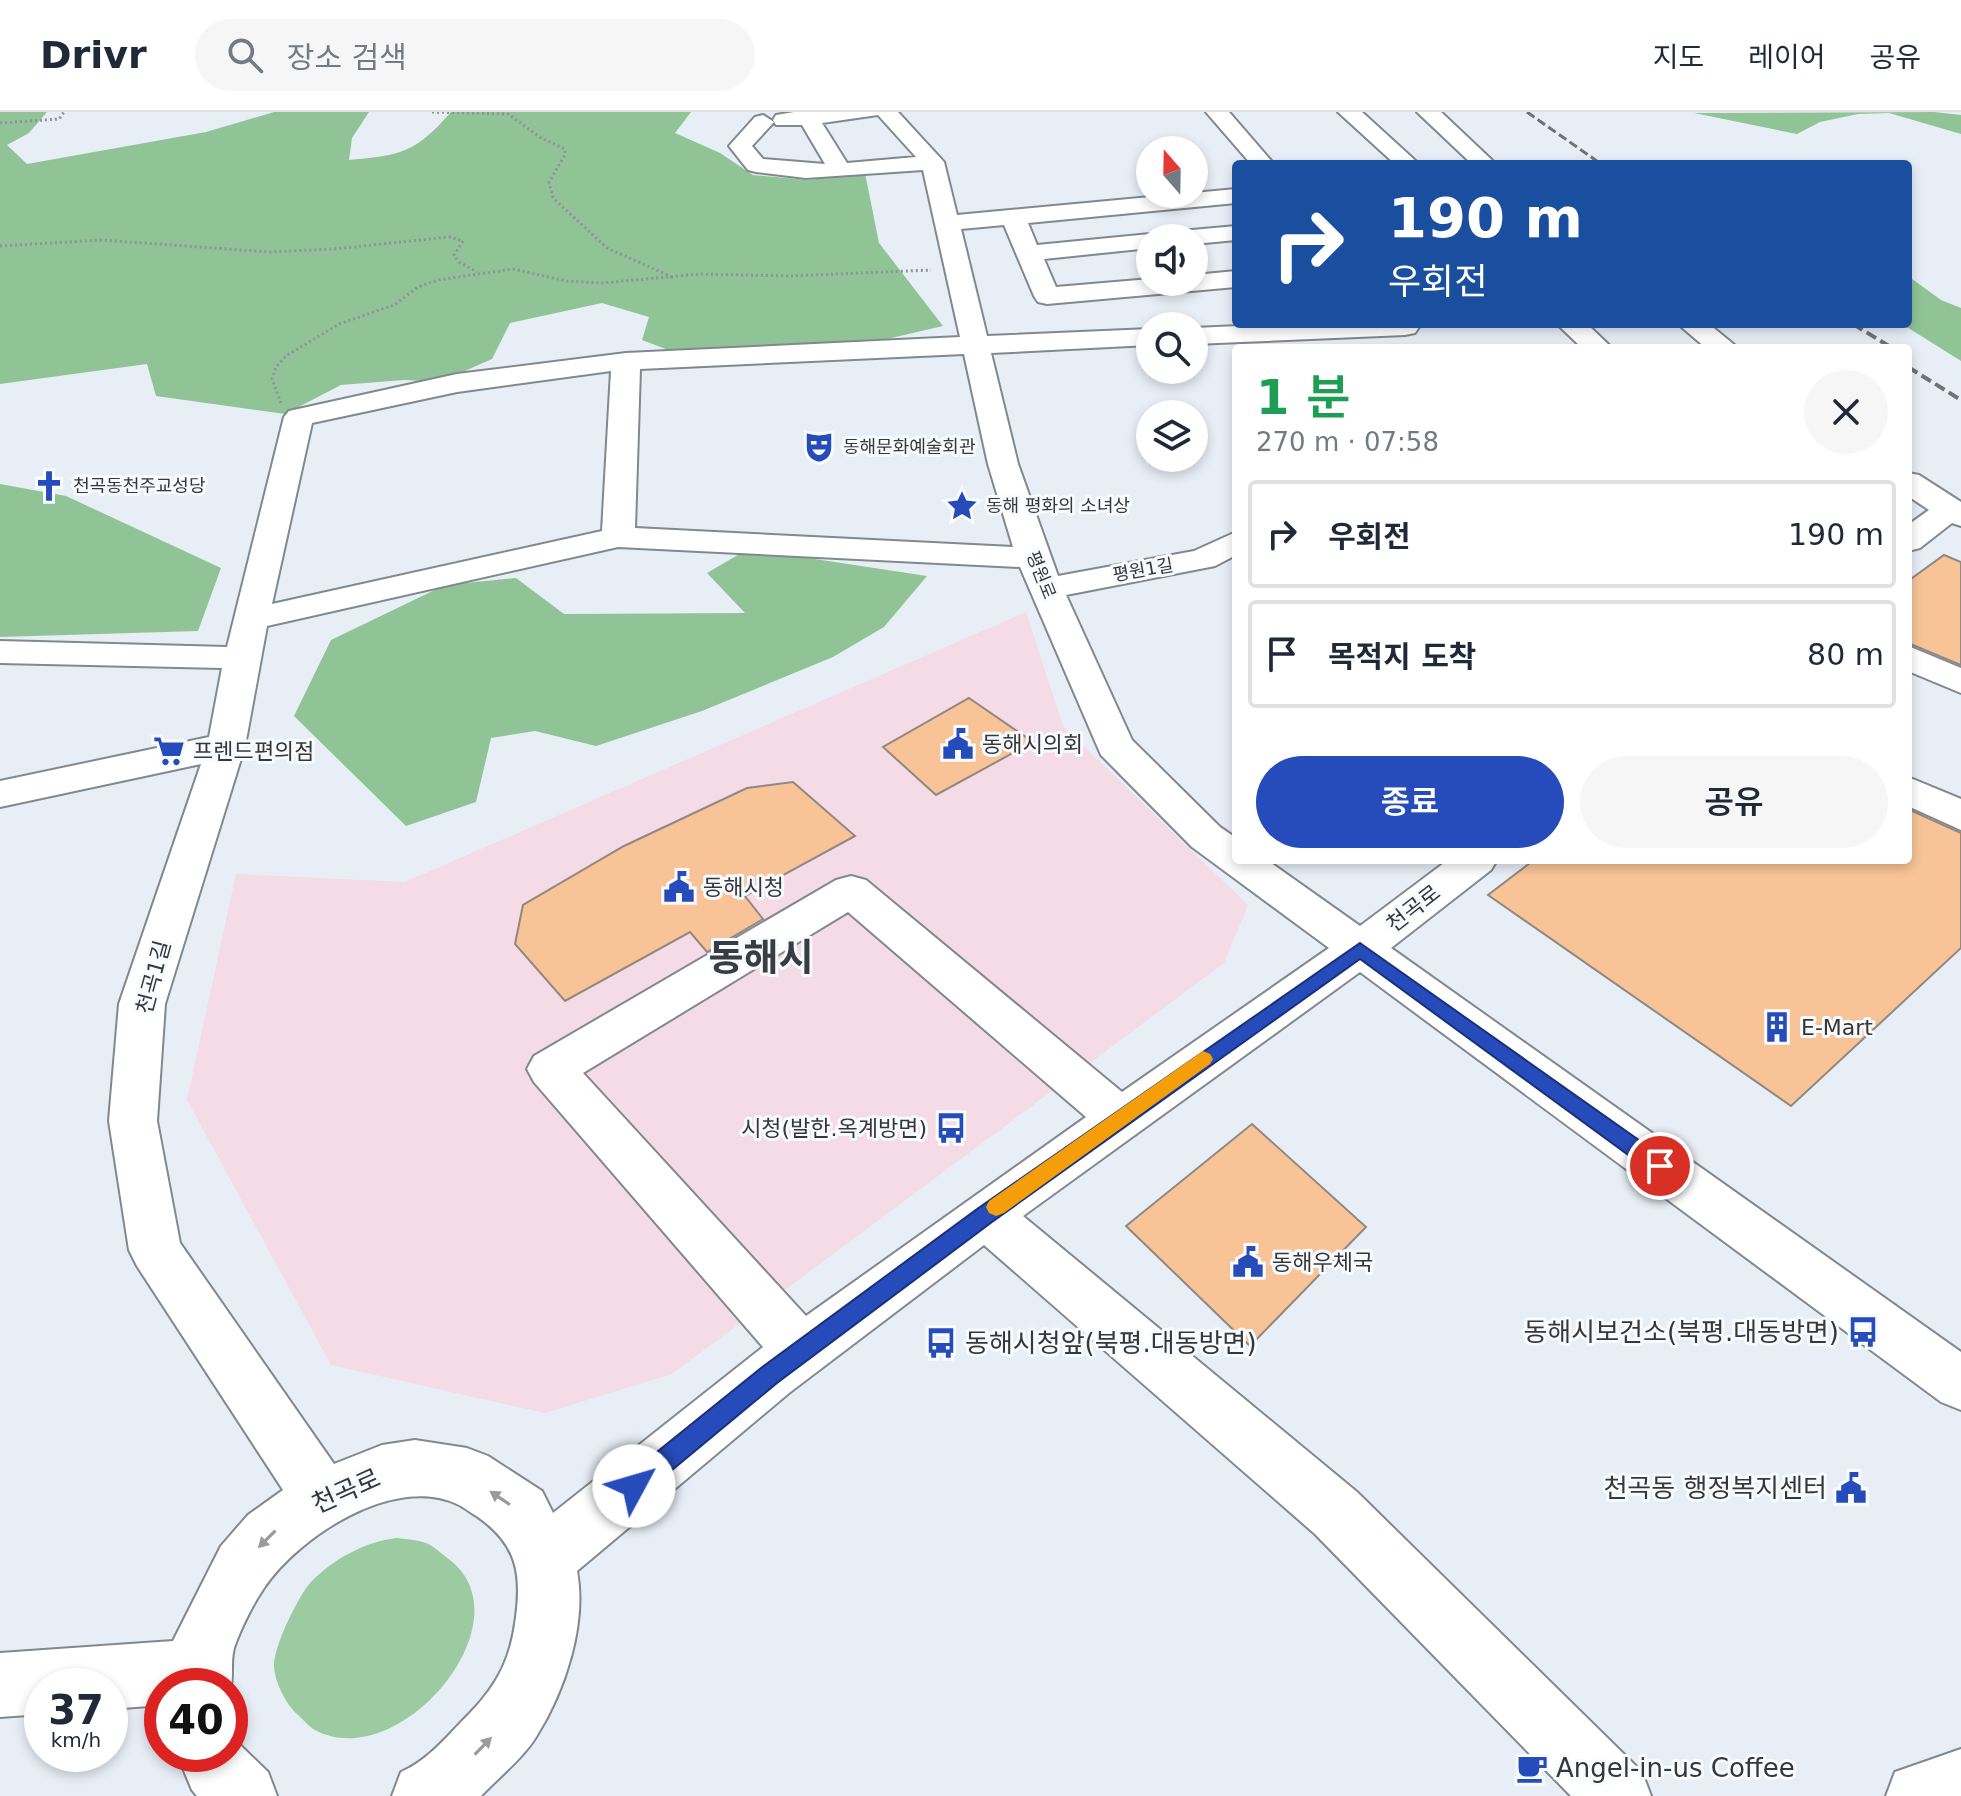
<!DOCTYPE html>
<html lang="ko">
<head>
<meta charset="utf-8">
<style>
	:root { --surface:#fff; --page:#f6f6f7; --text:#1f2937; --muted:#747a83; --line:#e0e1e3; --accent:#264bba }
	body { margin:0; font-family:"DejaVu Sans","Noto Sans KR",sans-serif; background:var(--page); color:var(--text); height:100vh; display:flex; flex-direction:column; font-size:30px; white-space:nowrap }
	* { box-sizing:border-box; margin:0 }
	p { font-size:26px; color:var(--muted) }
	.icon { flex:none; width:44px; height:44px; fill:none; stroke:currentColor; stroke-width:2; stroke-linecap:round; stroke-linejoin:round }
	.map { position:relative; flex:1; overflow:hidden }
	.details { position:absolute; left:1232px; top:232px; width:680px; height:520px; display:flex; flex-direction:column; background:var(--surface); border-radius:8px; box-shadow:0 4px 12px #0003 }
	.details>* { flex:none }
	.banner { position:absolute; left:1232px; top:48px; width:680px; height:168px; border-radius:8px; box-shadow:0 4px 12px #0003; background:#1a4fa0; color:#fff; overflow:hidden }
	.needle { width:52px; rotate:340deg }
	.controls { position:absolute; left:1136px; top:24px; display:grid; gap:16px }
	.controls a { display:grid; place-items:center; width:72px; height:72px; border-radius:50%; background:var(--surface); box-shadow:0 4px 12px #0003; font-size:40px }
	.speed { position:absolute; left:24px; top:1556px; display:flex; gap:16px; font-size:40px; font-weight:700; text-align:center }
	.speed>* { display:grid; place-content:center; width:104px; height:104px; border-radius:50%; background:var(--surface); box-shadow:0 4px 12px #0003; line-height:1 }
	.speed small { font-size:20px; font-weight:400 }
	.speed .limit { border:12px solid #d22; background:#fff; color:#111 }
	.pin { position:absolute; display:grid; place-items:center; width:68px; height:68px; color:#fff; margin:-34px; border:4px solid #fff; border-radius:50%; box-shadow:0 2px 8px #0007 }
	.me { position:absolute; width:88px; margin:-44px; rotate:51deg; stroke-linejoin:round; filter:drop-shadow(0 0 6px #0008) }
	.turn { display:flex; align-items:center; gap:28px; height:168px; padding:0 24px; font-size:36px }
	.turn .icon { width:104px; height:104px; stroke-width:2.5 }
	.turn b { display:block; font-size:56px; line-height:68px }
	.round { display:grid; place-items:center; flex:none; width:84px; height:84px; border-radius:42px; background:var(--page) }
	.headline { display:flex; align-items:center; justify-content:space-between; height:136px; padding:0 24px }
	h1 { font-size:48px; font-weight:600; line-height:60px; color:#1e9e55 }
	.cta { display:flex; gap:16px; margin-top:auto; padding:16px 24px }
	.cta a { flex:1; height:92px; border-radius:48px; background:var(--accent); color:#fff; font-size:32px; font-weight:600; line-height:92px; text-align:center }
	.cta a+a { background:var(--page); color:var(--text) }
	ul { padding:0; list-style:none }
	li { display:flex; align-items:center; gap:24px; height:108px; margin:0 16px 12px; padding:0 8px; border:4px solid var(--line); border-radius:8px }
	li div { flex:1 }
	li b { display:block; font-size:30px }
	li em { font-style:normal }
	header { display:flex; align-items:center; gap:48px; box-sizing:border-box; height:112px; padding:0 40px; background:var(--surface); border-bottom:2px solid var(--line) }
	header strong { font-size:38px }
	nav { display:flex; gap:44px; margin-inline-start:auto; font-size:28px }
	.search { width:560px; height:72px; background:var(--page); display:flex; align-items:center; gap:20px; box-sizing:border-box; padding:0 28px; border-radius:44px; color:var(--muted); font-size:30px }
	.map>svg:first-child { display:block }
	.commercial { fill:#f4dbe5 }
	.green { fill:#9ccaa1 }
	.forest { fill:#90c496 }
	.building { fill:#f8c396; stroke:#908882; stroke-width:2 }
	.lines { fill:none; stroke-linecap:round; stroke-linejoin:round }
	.minor-casing { stroke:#82888f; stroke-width:4 }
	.path { stroke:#8f9399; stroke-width:3; stroke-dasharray:2 3; stroke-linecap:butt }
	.minor { fill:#fff; fill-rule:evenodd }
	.rail-far1 { stroke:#6f7278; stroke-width:3; stroke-dasharray:9 4; stroke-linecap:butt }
	.rail { stroke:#6f7278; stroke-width:4; stroke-dasharray:11 5; stroke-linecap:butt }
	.oneway { fill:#9a9b9d }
	.route { fill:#264bba; stroke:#193179; stroke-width:2 }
	.slow { fill:#f59e0b }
	.labels { text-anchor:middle; stroke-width:6; stroke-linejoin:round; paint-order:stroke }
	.far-poi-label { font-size:18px; fill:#35373b; stroke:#f8fbfe; text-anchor:start }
	.far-street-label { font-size:18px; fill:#35373b; stroke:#f8fbfe }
	.poi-label { font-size:22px; fill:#35373b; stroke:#f8fbfe; text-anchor:start }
	.street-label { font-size:22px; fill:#35373b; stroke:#f8fbfe }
	.near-poi-label { font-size:26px; fill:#35373b; stroke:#f8fbfe; text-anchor:end }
	.near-street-label { font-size:26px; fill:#35373b; stroke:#f8fbfe }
	.town-label { font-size:38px; font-weight:bold; fill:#383d43; stroke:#f8fbfe }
</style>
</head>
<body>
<header>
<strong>Drivr</strong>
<div class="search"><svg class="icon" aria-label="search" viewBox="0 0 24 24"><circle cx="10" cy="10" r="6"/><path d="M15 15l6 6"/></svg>장소 검색</div>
<nav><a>지도</a><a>레이어</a><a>공유</a></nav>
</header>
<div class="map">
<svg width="1961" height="1684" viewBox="0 0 1961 1684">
	<rect width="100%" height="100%" fill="#e8eef6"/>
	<path class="commercial" d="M1026 500 1063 614 1248 793 1224 851 672 1262 545 1301 331 1253 187 988 236 762 405 770Z"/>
	<path class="green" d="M396 1426C406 1427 417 1428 426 1431 433 1434 440 1440 446 1445 533 1505 400 1664 315 1618 309 1615 303 1607 297 1602 286 1592 274 1569 274 1553 274 1534 298 1484 311 1470 333 1447 365 1430 396 1426Z"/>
	<path class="forest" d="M0 0H47L29 21 7 33 27 52 206 20 274 0H369L352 26 349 48C402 43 415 41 451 0H691L675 21 720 41 753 63 809 68 865 61 879 131 943 214 887 227 671 239 642 228 649 205 602 191 510 211 492 247 440 270 404 268 341 273 285 302 156 284 147 252 0 272Z
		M1934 0 1961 3V22L1889 1 1858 2 1820 10 1797 22 1694 1Z
		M1908 164 1941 188 1961 196V249L1902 212H1908Z
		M0 372 66 384 221 456 198 519 0 525Z
		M748 437 927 464 884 515 833 545 702 599 596 634 535 619 491 626 476 690 406 714 294 604 331 528 445 473 516 466 564 502 745 501 707 461Z"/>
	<path class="building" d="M1944 443 1961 450V553L1908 531V469Z
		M969 586 1033 630 936 683 883 635Z
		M793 670 855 724 745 784 763 807 707 840 690 820 565 889 515 832 523 793 624 734 747 676Z
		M1908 697 1961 721V836L1791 994 1488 783 1534 748H1908Z
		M1252 1012 1366 1115 1250 1234 1126 1114Z"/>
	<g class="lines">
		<defs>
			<path id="minor" d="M898 0 944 50 957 103 1236 77V91L1028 111 1037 133 1150 122 1160 126H1150V136L1044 147 1056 175 1150 167V170H1194V163L1236 159V175L1047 192 1038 190 1034 184 1004 113 961 117 987 224 1150 217V233L991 241 1018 352 1058 464 1194 439 1236 420V443L1215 454 1066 483 1132 628 1220 715 1236 726V748H1267L1360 814 1448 748H1497L1491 758 1391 836 1961 1240V1298L1941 1290 1360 860 1023 1104 1357 1380 1642 1660 1651 1684H1571L1315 1422 984 1133 789 1281 577 1459C587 1512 565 1579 536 1625 523 1646 499 1665 481 1684H392L401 1660C429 1648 448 1623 470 1601 498 1572 511 1546 516 1505 522 1460 516 1432 478 1405 471 1401 464 1395 457 1392 394 1362 298 1425 264 1476 253 1492 240 1518 234 1536 230 1550 234 1565 230 1578V1574H162V1593L110 1597V1574H42V1602L0 1605V1541L173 1529 221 1434 248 1403 283 1378 137 1154 129 1138 109 1009 119 892 201 652 0 695V669L209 625 222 556 0 551V529L227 535 284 305 289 299 457 262 626 241 960 225 923 58 806 66 756 60 748 58 729 34 755 5 763 3 774 10 752 34 763 47 825 52 802 13H776L773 8 776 3 794 0ZM878 3 916 45 847 51 822 11ZM964 242 988 352 1013 435 635 416 640 257ZM611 259 602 419 272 492 312 311 457 280ZM618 435 1020 455 1101 643 1192 735 1329 836 1122 980 866 768 851 764 836 768 534 944 527 957 534 970 763 1235 553 1401 542 1379 488 1344 467 1336 415 1328 382 1333 334 1352 180 1131 157 1009 165 892 245 634 267 514ZM848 800 1086 1005 806 1204 583 961Z
				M1206 0H1229L1274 52H1251Z
				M1338 0H1362L1419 52H1395Z
				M1417 0H1441L1496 52H1472Z
				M1236 114V128L1194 132V126H1169L1172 121 1181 119Z
				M1283 212H1417L1419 215 1415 221 1405 223 1194 232V216Z
				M1557 212H1587L1610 234 1577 236 1579 233Z
				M1678 212H1709L1738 236H1706Z
				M1908 361 1919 363 1961 390V414L1952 411 1920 436 1908 439V413L1929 398 1908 384Z
				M1908 534 1961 556V581L1908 559Z
				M1908 665 1961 687V718L1908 694Z
				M230 1618 239 1632 268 1660 277 1684H197L192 1678 177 1642H230Z
				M1961 1637V1684H1886L1895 1660Z"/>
		</defs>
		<use href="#minor" class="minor-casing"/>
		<path class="path" d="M432 0 508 2 541 26 565 37V43L549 70 553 86 607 136 672 165
			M0 11 59 7 64 0
			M0 134 102 128 269 140 334 137 449 125 463 129 454 143 459 150 477 160
			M281 291 272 267 276 255 286 244 339 212 394 193 418 175 438 168 513 157 566 169 602 171 700 162 790 164 931 158"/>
		<use href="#minor" class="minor"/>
		<path class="rail-far1" d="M1527 0 1601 52"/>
		<path class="rail" d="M1853 212 1892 236
			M1908 255 1961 288"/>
	</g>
	<defs><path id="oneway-solid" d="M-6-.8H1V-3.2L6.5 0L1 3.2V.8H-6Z" transform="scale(2)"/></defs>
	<g class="oneway">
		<use href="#oneway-solid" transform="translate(500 1386) rotate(-146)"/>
		<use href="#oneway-solid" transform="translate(267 1427) rotate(135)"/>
		<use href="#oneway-solid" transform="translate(483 1634) rotate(-46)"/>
	</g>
	<path class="route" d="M1360 831 1667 1048 1670 1054 1667 1061 1660 1063 1653 1061 1360 847 992 1110 777 1271 643 1382 634 1385 626 1382 622 1374 626 1365 761 1256 977 1097Z"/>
	<path class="slow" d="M1203 939 1210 942 1213 947 1210 952 1004 1101 996 1104 989 1101 986 1095 989 1089Z"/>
	<defs>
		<symbol id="theatre-bare" viewBox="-9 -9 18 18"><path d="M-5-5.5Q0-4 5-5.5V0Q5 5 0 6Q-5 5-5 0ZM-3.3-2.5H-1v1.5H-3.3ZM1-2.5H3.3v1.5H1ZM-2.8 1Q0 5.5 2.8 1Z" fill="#264bba" stroke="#f8fbfe" stroke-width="2.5" paint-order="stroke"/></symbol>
		<symbol id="church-bare" viewBox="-9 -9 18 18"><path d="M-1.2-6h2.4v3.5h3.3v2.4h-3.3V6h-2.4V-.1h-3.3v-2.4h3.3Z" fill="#264bba" stroke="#f8fbfe" stroke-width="2.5" paint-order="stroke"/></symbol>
		<symbol id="sight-bare" viewBox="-9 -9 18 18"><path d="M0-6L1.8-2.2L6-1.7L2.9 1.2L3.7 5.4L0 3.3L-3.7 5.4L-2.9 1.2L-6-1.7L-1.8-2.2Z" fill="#264bba" stroke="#f8fbfe" stroke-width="2.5" paint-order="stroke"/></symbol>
		<symbol id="civic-bare" viewBox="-9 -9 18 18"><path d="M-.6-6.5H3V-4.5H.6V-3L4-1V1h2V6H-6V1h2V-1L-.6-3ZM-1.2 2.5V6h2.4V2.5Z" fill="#264bba" stroke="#f8fbfe" stroke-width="2.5" paint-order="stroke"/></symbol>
		<symbol id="supermarket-bare" viewBox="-9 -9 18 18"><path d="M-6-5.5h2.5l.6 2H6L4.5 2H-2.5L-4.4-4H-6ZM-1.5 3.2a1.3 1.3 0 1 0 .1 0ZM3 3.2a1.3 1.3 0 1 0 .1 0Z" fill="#264bba" stroke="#f8fbfe" stroke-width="2.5" paint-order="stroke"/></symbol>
		<symbol id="building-bare" viewBox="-9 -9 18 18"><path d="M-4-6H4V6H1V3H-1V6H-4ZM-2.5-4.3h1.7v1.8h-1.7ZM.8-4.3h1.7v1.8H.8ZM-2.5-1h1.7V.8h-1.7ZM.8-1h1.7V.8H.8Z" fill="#264bba" stroke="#f8fbfe" stroke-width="2.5" paint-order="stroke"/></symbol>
		<symbol id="bus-bare" viewBox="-9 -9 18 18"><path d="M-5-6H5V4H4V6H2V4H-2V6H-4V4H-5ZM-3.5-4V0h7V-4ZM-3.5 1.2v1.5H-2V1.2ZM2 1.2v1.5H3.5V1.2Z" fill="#264bba" stroke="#f8fbfe" stroke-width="2.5" paint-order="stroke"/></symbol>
		<symbol id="cafe-bare" viewBox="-9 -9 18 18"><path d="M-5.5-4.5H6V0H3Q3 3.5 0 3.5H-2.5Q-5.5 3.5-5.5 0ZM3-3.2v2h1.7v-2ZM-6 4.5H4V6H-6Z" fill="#264bba" stroke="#f8fbfe" stroke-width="2.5" paint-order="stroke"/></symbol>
	</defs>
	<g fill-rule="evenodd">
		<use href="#theatre-bare" x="797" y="313" width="44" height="44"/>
		<use href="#church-bare" x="27" y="352" width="44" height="44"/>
		<use href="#sight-bare" x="940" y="372" width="44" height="44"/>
		<use href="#civic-bare" x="936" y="610" width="44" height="44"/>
		<use href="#supermarket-bare" x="147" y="617" width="44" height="44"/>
		<use href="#civic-bare" x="657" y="753" width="44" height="44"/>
		<use href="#building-bare" x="1755" y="893" width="44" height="44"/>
		<use href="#bus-bare" x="929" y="994" width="44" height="44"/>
		<use href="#civic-bare" x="1226" y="1128" width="44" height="44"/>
		<use href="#bus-bare" x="1841" y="1198" width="44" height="44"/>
		<use href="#bus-bare" x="919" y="1209" width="44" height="44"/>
		<use href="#civic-bare" x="1829" y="1354" width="44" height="44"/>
		<use href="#cafe-bare" x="1510" y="1634" width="44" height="44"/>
	</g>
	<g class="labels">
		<g class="far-poi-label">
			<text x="843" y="341">동해문화예술회관</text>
			<text x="73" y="380">천곡동천주교성당</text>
			<text x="986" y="400">동해 평화의 소녀상</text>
		</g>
		<g class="far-street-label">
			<text transform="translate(1143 458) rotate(-10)" y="6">평원1길</text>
			<text transform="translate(1041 463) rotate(68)" y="6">평원로</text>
		</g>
		<g class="poi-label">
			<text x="982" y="640">동해시의회</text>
			<text x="193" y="647">프렌드편의점</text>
			<text x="703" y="783">동해시청</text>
			<text x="1801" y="923">E-Mart</text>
			<text x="927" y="1024" text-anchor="end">시청(발한.옥계방면)</text>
			<text x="1272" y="1158">동해우체국</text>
		</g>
		<g class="street-label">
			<text transform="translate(1413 796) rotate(-38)" y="8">천곡로</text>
			<text transform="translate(153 865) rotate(-75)" y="8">천곡1길</text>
		</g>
		<g class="near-poi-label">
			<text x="1839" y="1229">동해시보건소(북평.대동방면)</text>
			<text x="965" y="1240" text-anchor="start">동해시청앞(북평.대동방면)</text>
			<text x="1827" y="1385">천곡동 행정복지센터</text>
			<text x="1556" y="1665" text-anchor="start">Angel-in-us Coffee</text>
		</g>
		<g class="near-street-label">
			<text transform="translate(346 1379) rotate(-24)" y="9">천곡로</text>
		</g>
		<g class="town-label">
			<text x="761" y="859">동해시</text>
		</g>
	</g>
</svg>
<div class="controls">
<a><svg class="needle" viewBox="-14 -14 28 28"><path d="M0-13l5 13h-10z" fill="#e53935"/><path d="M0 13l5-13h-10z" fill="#747a83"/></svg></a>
<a><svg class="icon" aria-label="sound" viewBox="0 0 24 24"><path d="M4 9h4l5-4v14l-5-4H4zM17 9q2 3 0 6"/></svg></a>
<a><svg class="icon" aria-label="search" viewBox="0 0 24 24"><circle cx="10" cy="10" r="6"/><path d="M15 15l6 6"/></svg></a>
<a><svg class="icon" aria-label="layers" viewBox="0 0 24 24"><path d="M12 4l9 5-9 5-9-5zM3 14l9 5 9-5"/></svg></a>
</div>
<div class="speed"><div>37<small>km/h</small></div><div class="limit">40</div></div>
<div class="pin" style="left:1660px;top:1054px;background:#d93025"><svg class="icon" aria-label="arrive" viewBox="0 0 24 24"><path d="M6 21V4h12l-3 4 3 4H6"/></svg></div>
<svg class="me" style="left:634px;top:1374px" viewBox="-20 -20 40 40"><circle r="19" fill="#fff"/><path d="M0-13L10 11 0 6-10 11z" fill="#264bba"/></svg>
<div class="banner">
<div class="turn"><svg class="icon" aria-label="right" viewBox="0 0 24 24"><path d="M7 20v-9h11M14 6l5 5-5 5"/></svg><div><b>190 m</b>우회전</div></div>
</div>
<section class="details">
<div class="headline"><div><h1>1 분</h1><p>270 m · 07:58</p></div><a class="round"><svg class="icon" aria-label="close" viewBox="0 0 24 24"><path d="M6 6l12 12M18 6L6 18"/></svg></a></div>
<ul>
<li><svg class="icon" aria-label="right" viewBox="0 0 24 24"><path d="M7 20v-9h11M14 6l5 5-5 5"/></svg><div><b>우회전</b></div><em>190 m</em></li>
<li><svg class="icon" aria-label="arrive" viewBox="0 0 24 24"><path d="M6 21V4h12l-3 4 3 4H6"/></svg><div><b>목적지 도착</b></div><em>80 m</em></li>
</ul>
<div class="cta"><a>종료</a><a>공유</a></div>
</section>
</div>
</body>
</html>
